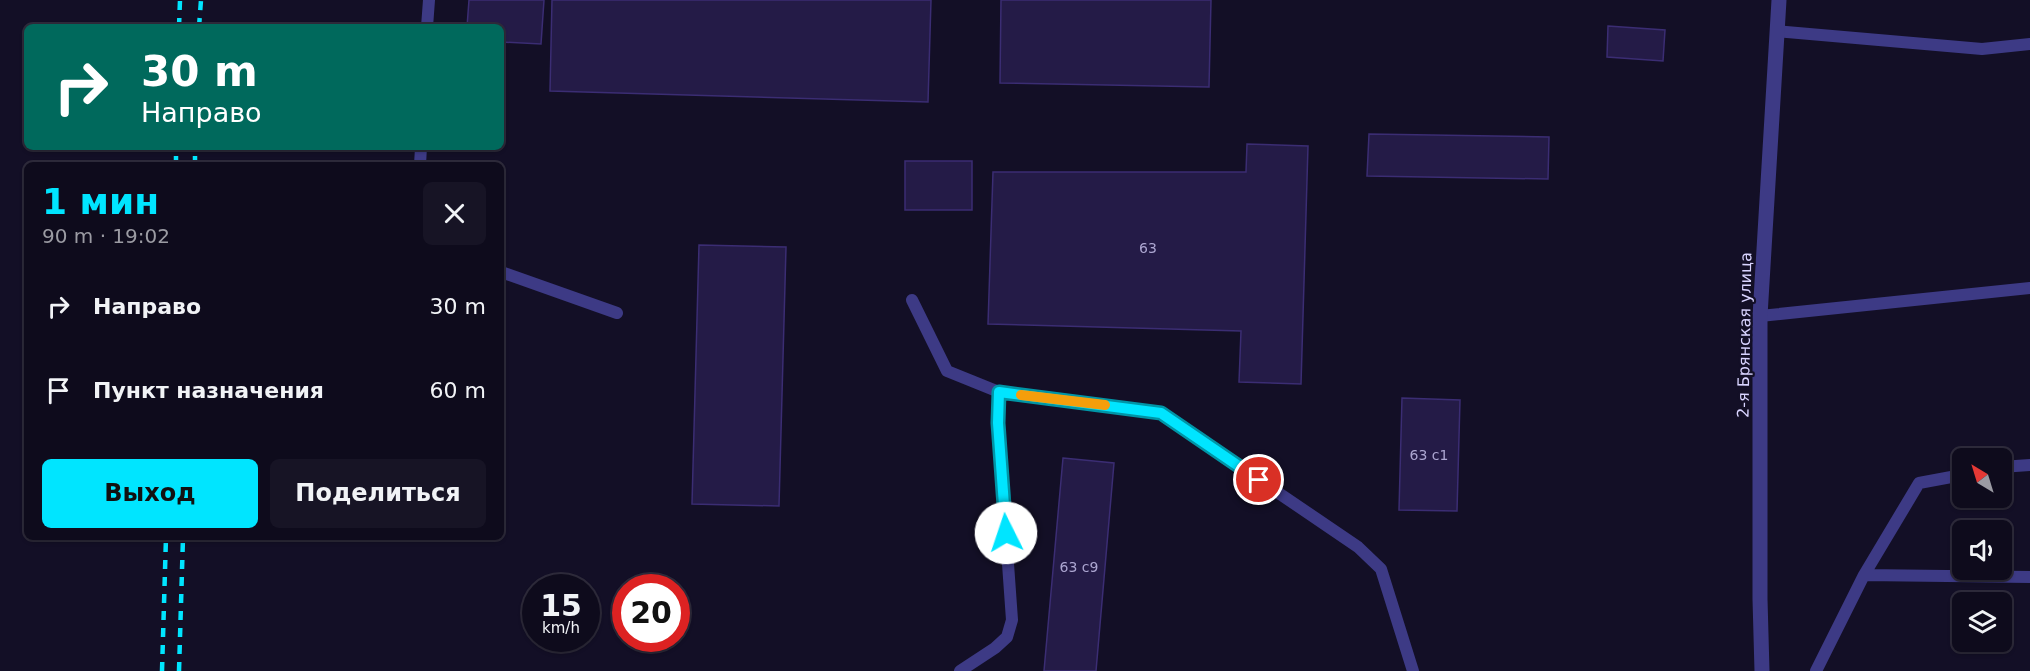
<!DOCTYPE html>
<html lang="ru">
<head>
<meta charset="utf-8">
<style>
	:root { --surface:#0e0b1c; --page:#171425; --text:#f1f3f6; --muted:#9b9ba3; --line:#2e2b3b; --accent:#00e5ff }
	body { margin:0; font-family:"DejaVu Sans",sans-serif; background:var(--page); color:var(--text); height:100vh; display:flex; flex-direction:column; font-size:22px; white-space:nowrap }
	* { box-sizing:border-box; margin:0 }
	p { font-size:20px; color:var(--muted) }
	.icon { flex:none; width:33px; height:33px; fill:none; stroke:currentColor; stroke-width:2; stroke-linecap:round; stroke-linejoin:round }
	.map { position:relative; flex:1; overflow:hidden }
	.sheet { position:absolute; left:24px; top:162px; width:480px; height:378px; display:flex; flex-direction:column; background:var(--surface); border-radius:9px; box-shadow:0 2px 4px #0004,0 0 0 2px var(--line) }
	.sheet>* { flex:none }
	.banner { position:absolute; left:24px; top:24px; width:480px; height:126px; border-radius:9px; box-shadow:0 2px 4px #0004,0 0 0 2px var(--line); background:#00695c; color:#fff; overflow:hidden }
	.needle { width:39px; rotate:322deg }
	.buttons { position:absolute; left:1952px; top:448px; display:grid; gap:12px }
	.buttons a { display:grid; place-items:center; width:60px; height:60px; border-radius:9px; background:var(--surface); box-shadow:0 2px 4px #0004,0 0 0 2px var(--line); font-size:30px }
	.speed { position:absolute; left:522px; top:574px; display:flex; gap:12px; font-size:30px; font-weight:700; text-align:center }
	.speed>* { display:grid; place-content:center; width:78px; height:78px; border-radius:50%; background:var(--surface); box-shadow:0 2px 4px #0004,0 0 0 2px var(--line); line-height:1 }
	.speed small { font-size:15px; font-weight:400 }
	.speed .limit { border:9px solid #d22; background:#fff; color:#111 }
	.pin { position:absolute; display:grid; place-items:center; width:51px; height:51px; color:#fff; margin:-26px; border:3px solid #fff; border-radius:50%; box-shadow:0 2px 6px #0007 }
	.me { position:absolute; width:66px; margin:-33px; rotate:356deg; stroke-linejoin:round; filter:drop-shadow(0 0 4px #0008) }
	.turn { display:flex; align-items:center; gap:21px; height:126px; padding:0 18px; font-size:27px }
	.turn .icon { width:78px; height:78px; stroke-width:2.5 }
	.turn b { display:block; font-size:42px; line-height:51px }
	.round { display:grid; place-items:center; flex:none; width:63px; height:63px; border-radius:9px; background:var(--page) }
	.summary { display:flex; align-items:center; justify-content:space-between; height:102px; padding:0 18px }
	h1 { font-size:36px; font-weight:800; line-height:45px; color:var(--accent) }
	.primary-button { display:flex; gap:12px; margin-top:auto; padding:12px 18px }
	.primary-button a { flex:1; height:69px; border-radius:9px; background:var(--accent); color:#111; font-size:24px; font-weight:800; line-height:69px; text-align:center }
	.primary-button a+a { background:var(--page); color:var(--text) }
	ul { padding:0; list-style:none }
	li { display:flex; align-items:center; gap:18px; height:84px; padding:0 18px }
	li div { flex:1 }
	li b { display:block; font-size:22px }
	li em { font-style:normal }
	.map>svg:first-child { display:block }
	.building { fill:#241b47; stroke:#3b2d73; stroke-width:1.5 }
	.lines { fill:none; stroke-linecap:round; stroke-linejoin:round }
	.service { stroke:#3d3a85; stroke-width:12 }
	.minor { stroke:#3d3a85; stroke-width:15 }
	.rail { stroke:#00e5ff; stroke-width:4.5; stroke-dasharray:9 8; stroke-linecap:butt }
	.route-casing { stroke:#0095a6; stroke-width:15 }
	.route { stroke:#00e5ff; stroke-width:10 }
	.slow { stroke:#f59e0b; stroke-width:10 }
	.labels { text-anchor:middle; stroke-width:4.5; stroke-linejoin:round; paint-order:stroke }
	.number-label { font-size:14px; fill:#aca6d1 }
	.street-label { font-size:16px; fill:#d9d4ff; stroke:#130f26 }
</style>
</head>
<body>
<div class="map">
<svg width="2030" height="671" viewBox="0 0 2030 671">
	<rect width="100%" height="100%" fill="#130f26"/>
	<path class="building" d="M469 0H544L541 44 501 42V27H467Z
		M552 0H931L928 102 550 91Z
		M1001 0H1211L1209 87 1000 83Z
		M1608 26 1665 30 1663 61 1607 57Z
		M1369 134 1549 137 1548 179 1367 176Z
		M1247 144 1308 146 1301 384 1239 382 1241 331 988 324 993 172H1246Z
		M905 161H972V210H905Z
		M699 245 786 247 779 506 692 504Z
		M1402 398 1460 400 1457 511 1399 510Z
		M1063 458 1114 463 1096 671H1044Z"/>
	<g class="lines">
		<path class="service" d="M427 27 429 0
			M1776 31 1982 49 2030 44
			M420 165 421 147
			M501 272 617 313
			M912 300 947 371 999 392 1161 413 1358 547 1381 569 1413 671
			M1760 316 2030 288
			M2001 467 2030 465
			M1864 575 2030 577
			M960 671 995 648 1007 637 1012 620 998 423 999 392
			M1816 671 1864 575 1919 483 1962 475"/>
		<path class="minor" d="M1762 671 1760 599V316L1779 0"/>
		<path class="rail" d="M179 27 180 0
			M199 27 201 0
			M176 165V147
			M195 165V147
			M162 671 166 537
			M179 671 183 537"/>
	</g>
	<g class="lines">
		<defs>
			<path id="route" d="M1006 533 998 423 999 392 1161 413 1259 480"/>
		</defs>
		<use href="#route" class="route-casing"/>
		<use href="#route" class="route"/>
		<path class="slow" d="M1021 395 1105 405"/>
	</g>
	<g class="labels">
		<g class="number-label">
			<text x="1148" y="253">63</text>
			<text x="1429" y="460">63 с1</text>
			<text x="1079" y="572">63 с9</text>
		</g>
		<g class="street-label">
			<text transform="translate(1744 335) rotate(-89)" y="6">2-я Брянская улица</text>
		</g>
	</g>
</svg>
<div class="buttons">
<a><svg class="needle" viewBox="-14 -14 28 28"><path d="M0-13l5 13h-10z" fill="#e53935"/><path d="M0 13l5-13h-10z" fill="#9b9ba3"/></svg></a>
<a><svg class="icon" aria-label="sound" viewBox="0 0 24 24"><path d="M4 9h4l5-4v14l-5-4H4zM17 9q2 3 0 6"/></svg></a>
<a><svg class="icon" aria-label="layers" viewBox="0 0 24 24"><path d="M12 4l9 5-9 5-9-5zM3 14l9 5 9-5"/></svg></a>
</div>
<div class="speed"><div>15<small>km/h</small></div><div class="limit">20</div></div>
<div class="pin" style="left:1259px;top:480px;background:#d93025"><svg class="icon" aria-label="arrive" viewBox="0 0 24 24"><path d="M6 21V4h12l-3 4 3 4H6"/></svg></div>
<svg class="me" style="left:1006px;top:533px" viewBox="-20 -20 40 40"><circle r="19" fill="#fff"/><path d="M0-13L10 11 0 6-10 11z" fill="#00e5ff"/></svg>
<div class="banner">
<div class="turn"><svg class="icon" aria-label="right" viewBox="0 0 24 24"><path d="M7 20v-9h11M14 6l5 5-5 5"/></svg><div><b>30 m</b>Направо</div></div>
</div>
<section class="sheet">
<div class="summary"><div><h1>1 мин</h1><p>90 m · 19:02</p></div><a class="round"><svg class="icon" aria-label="close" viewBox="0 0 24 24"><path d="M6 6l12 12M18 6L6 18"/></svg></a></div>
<ul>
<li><svg class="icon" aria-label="right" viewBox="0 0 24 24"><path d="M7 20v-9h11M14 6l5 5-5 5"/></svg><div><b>Направо</b></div><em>30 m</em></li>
<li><svg class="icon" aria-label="arrive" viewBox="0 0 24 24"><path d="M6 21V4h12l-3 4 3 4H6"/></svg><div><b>Пункт назначения</b></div><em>60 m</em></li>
</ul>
<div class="primary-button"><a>Выход</a><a>Поделиться</a></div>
</section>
</div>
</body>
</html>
